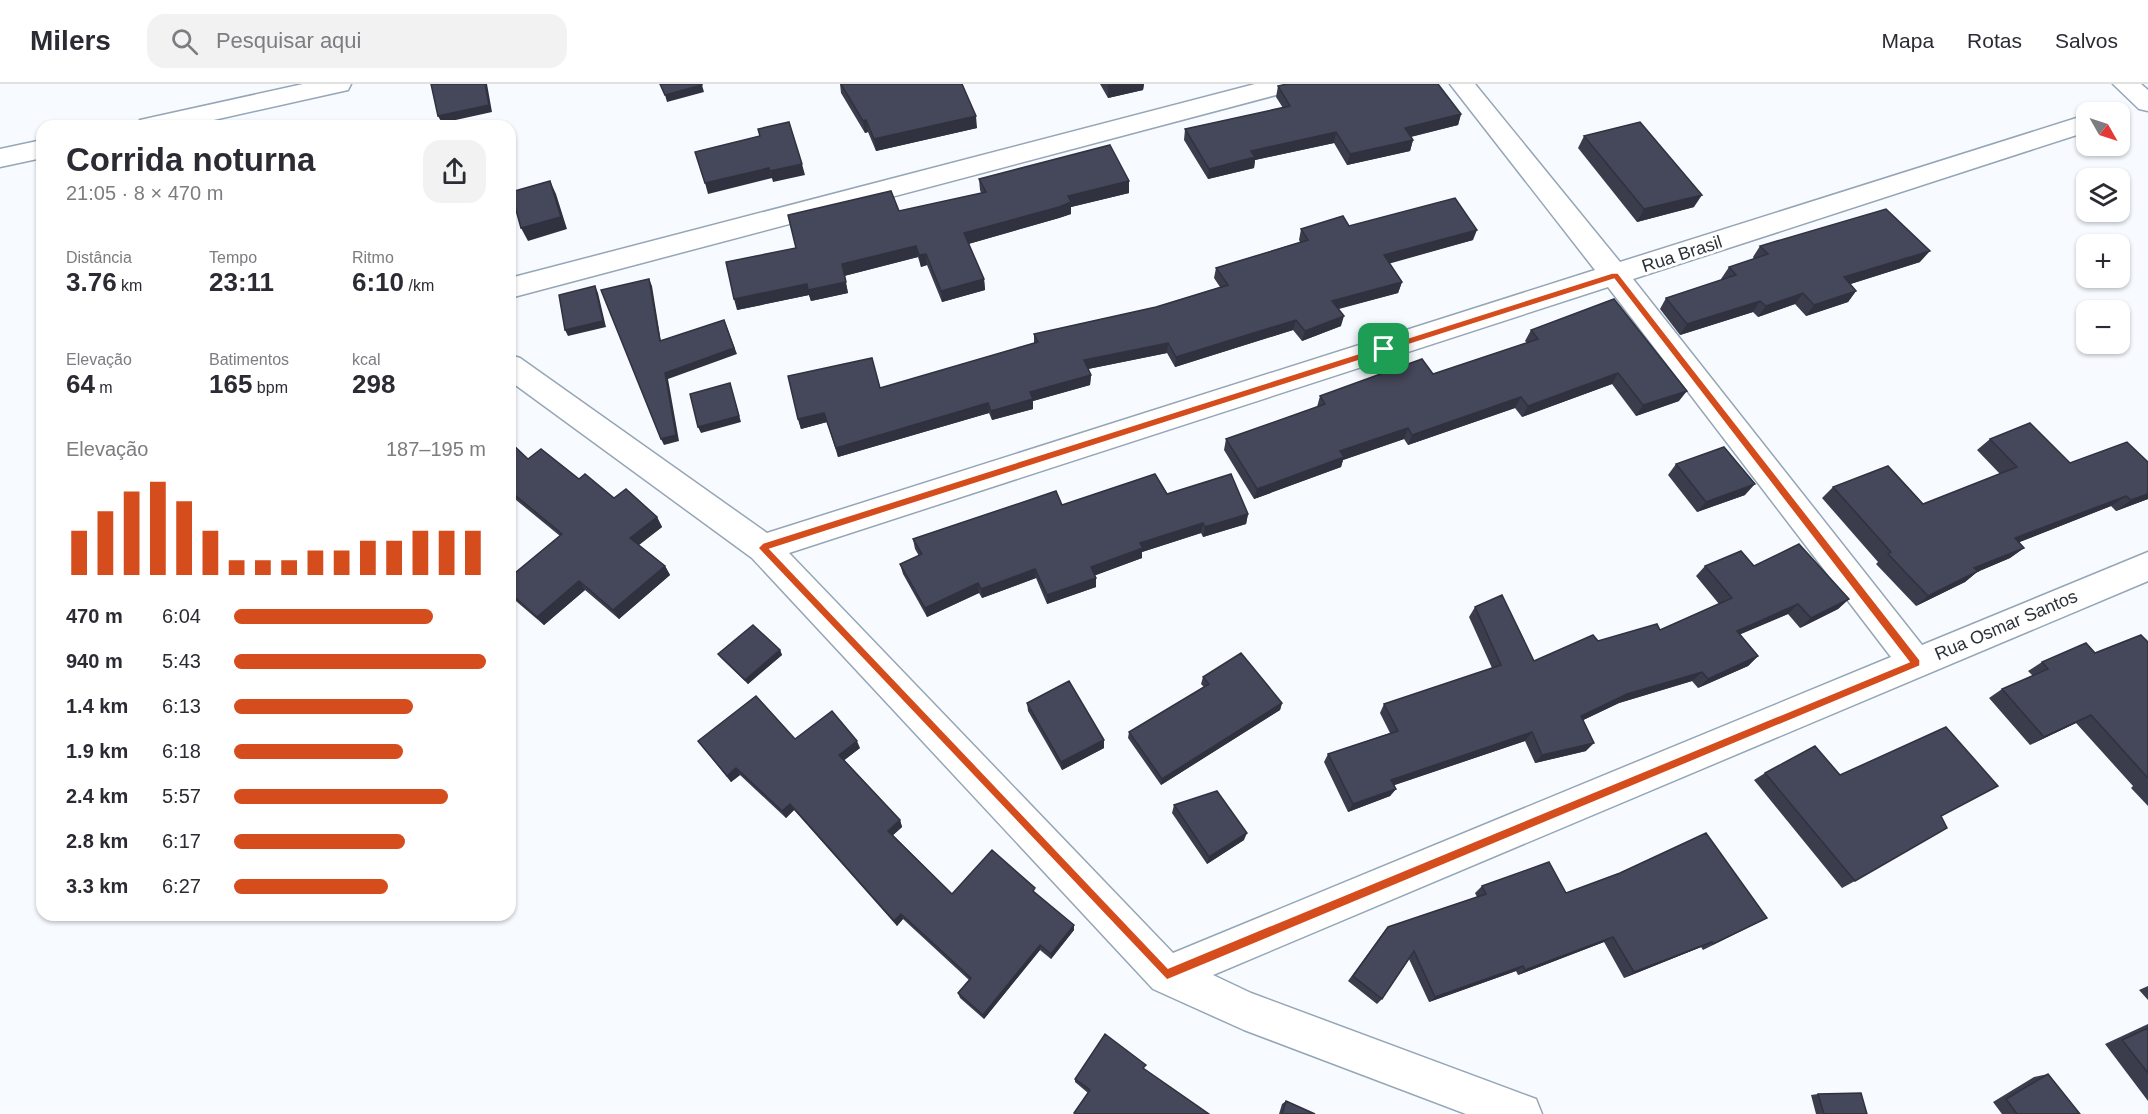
<!DOCTYPE html>
<html lang="pt">
<head>
<meta charset="utf-8">
<style>
	:root { --surface:#fff; --page:#f2f2f3; --text:#2b2b33; --muted:#7c7c81; --line:#e1e1e2; --accent:#d54d1d }
	body { margin:0; font-family:Arial,sans-serif; background:var(--page); color:var(--text); height:100vh; display:flex; flex-direction:column; font-size:22px; white-space:nowrap }
	* { box-sizing:border-box; margin:0 }
	p { font-size:20px; color:var(--muted) }
	.icon { flex:none; width:33px; height:33px; fill:none; stroke:currentColor; stroke-width:2; stroke-linecap:round; stroke-linejoin:round }
	.map { position:relative; flex:1; overflow:hidden }
	.sheet { position:absolute; left:36px; top:36px; width:480px; height:801px; display:flex; flex-direction:column; background:var(--surface); border-radius:18px; box-shadow:0 2px 4px #0004 }
	.sheet>* { flex:none }
	.needle { width:39px; rotate:129deg }
	.buttons { position:absolute; left:2076px; top:18px; display:grid; gap:12px }
	.buttons a { display:grid; place-items:center; width:54px; height:54px; border-radius:12px; background:var(--surface); box-shadow:0 2px 4px #0004; font-size:30px }
	.pin { position:absolute; display:grid; place-items:center; width:51px; height:51px; color:#fff; margin:-26px; border-radius:12px; box-shadow:0 3px 9px #0006 }
	.round { display:grid; place-items:center; flex:none; width:63px; height:63px; border-radius:18px; background:var(--page) }
	.overview { display:flex; align-items:center; justify-content:space-between; height:102px; padding:0 30px }
	h1 { font-size:33px; font-weight:600; line-height:45px }
	.metrics { display:grid; grid-template-columns:repeat(3,1fr); gap:9px; height:102px; padding:6px 30px }
	.metrics div { display:grid; align-content:center }
	.metrics b { font-size:26px; font-weight:600 }
	.metrics small { font-size:16px; font-weight:400 }
	.metrics p { font-size:16px }
	.chart { height:168px; padding:12px 30px }
	.chart p { display:flex; justify-content:space-between }
	.chart svg { width:100%; height:108px; margin-top:6px; stroke:var(--accent); stroke-width:6 }
	ul { padding:0 30px; list-style:none; font-size:20px }
	li { display:grid; grid-template-columns:96px 72px 1fr; align-items:center; height:45px }
	li i { height:15px; border-radius:8px; background:var(--accent) }
	header { display:flex; align-items:center; gap:36px; box-sizing:border-box; height:84px; padding:0 30px; background:var(--surface); border-bottom:2px solid var(--line) }
	header strong { font-size:28px }
	nav { display:flex; gap:33px; margin-inline-start:auto; font-size:21px }
	.search { width:420px; height:54px; background:var(--page); display:flex; align-items:center; gap:15px; box-sizing:border-box; padding:0 21px; border-radius:18px; color:var(--muted); font-size:22px }
	.map>svg:first-child { display:block }
	.lines { fill:none; stroke-linecap:round; stroke-linejoin:round }
	.minor-casing { stroke:#95a6b7; stroke-width:3 }
	.minor { fill:#fff; fill-rule:evenodd }
	.wall { fill:#3b3d4d }
	.shaded-wall { fill:#30323f }
	.building { fill:#45475a; stroke:#30323f; stroke-width:1.5 }
	.route { fill:#d54d1d; stroke:#fff; stroke-width:1.5; fill-rule:evenodd }
	.labels { text-anchor:middle; stroke-width:6; stroke-linejoin:round; paint-order:stroke }
	.street-label { font-size:18px; fill:#2c3239; stroke:#fff }
</style>
</head>
<body>
<header>
<strong>Milers</strong>
<div class="search"><svg class="icon" aria-label="search" viewBox="0 0 24 24"><circle cx="10" cy="10" r="6"/><path d="M15 15l6 6"/></svg>Pesquisar aqui</div>
<nav><a>Mapa</a><a>Rotas</a><a>Salvos</a></nav>
</header>
<div class="map">
<svg width="2148" height="1030" viewBox="0 0 2148 1030">
	<rect width="100%" height="100%" fill="#f7fbff"/>
	<g class="lines">
		<defs>
			<path id="minor" d="M 303,0 L 351,0 L 348,6 L 339,8 L 187,42 L 136,42 L 140,36 L 149,34 Z
				M 1255,0 L 1298,0 L 1295,6 L 510,214 L 510,194 Z
				M 1450,0 L 1475,0 L 1620,178 L 2086,31 L 2086,48 L 1633,195 L 1922,561 L 2148,468 L 2148,497 L 1213,891 L 1251,909 L 1536,1015 L 1542,1030 L 1466,1030 L 1244,946 L 1153,905 L 752,474 L 510,297 L 510,271 L 520,274 L 767,449 L 1595,186 ZM 1608,203 L 1891,573 L 1173,869 L 789,469 Z
				M 2113,0 L 2141,0 L 2148,6 L 2148,27 L 2139,25 Z
				M 42,56 L 42,74 L 0,83 L 0,65 Z"/>
		</defs>
		<!-- minor casing -->
		<use href="#minor" class="minor-casing"/>
		<!-- minor -->
		<use href="#minor" class="minor"/>
	</g>
	<!-- wall -->
	<path class="wall" d="M 840,0 L 962,0 L 977,44 L 876,67 L 868,48 L 865,49 L 841,9 Z
		M 1100,0 L 1144,0 L 1143,6 L 1108,14 Z
		M 1278,2 L 1461,30 L 1458,41 L 1411,53 L 1413,56 L 1410,67 L 1347,81 L 1334,59 L 1255,76 L 1254,84 L 1208,95 L 1184,56 L 1185,45 L 1283,24 L 1276,13 Z
		M 1584,52 L 1694,123 L 1637,138 L 1578,64 Z
		M 979,95 L 1129,97 L 1129,109 L 1071,123 L 1071,130 L 1059,134 L 968,160 L 984,195 L 985,206 L 942,218 L 927,181 L 921,183 L 918,173 L 844,192 L 848,209 L 811,217 L 809,211 L 737,226 L 796,164 L 899,127 L 981,109 L 980,106 Z
		M 1349,142 L 1473,156 L 1389,179 L 1402,198 L 1398,209 L 1339,225 L 1341,242 L 1302,257 L 1293,246 L 1175,283 L 1167,269 L 1088,285 L 1091,291 L 1090,301 L 1033,317 L 1033,325 L 992,336 L 989,329 L 838,373 L 827,338 L 801,345 L 798,335 L 880,304 L 1034,259 L 1034,250 L 1156,223 L 1220,203 L 1214,194 L 1216,184 L 1300,158 L 1299,156 L 1301,145 Z
		M 1760,162 L 1920,178 L 1850,200 L 1856,207 L 1848,218 L 1806,232 L 1795,220 L 1758,233 L 1753,228 L 1680,251 L 1660,225 L 1666,214 L 1722,196 L 1721,195 L 1729,183 L 1754,175 L 1753,173 Z
		M 1531,246 L 1679,317 L 1636,332 L 1612,300 L 1522,333 L 1515,324 L 1408,361 L 1404,355 L 1343,376 L 1341,383 L 1254,415 L 1224,366 L 1226,355 L 1317,323 L 1320,312 L 1433,290 L 1527,259 L 1525,257 Z
		M 1990,355 L 2070,379 L 2148,415 L 2116,427 L 2111,422 L 2019,458 L 2024,464 L 2010,474 L 1977,488 L 1965,498 L 1916,522 L 1876,480 L 1878,478 L 1822,414 L 1833,403 L 1923,420 L 2000,390 L 1977,366 Z
		M 510,358 L 528,375 L 579,395 L 614,414 L 657,433 L 662,443 L 639,461 L 665,482 L 670,491 L 619,535 L 585,506 L 544,541 L 510,512 L 510,493 L 560,452 L 510,411 Z
		M 1676,380 L 1745,411 L 1697,428 L 1668,391 Z
		M 1167,410 L 1248,430 L 1246,440 L 1203,453 L 1201,449 L 1142,468 L 1142,474 L 1095,491 L 1096,503 L 1047,520 L 1036,494 L 982,514 L 979,509 L 927,533 L 903,490 L 900,480 L 919,472 L 915,465 L 913,455 L 1062,421 Z
		M 1705,482 L 1754,482 L 1849,515 L 1838,525 L 1800,544 L 1788,530 L 1740,550 L 1758,572 L 1748,582 L 1698,604 L 1692,597 L 1619,619 L 1583,636 L 1586,667 L 1535,679 L 1525,657 L 1394,701 L 1396,705 L 1390,712 L 1348,728 L 1324,678 L 1328,670 L 1390,649 L 1380,629 L 1384,620 L 1492,584 L 1469,533 L 1475,523 L 1534,577 L 1598,557 L 1660,546 L 1719,520 L 1696,492 Z
		M 2148,558 L 2148,722 L 2131,704 L 2133,702 L 2076,639 L 2030,661 L 1989,614 L 2002,605 L 2033,592 L 2028,587 L 2042,578 L 2095,569 Z
		M 780,566 L 782,571 L 748,600 L 721,574 L 718,570 Z
		M 1203,593 L 1282,619 L 1280,626 L 1161,701 L 1128,654 L 1129,648 L 1204,603 L 1201,600 Z
		M 1027,619 L 1104,656 L 1104,664 L 1062,686 L 1028,627 Z
		M 795,655 L 860,664 L 844,676 L 900,736 L 902,743 L 893,751 L 952,810 L 1036,810 L 1074,846 L 1051,875 L 1040,866 L 984,935 L 960,914 L 958,909 L 969,896 L 903,835 L 897,842 L 794,726 L 786,734 L 740,691 L 731,698 L 698,657 Z
		M 1765,689 L 1840,691 L 1941,732 L 1855,797 L 1842,804 L 1754,696 Z
		M 1174,721 L 1244,756 L 1207,780 L 1172,729 Z
		M 1482,802 L 1566,809 L 1767,834 L 1703,866 L 1701,863 L 1624,894 L 1604,858 L 1518,891 L 1516,887 L 1429,918 L 1409,875 L 1382,915 L 1377,920 L 1348,897 L 1383,849 L 1388,843 L 1477,813 L 1475,809 Z
		M 2148,902 L 2148,916 L 2139,906 Z
		M 2148,940 L 2148,1017 L 2105,960 Z
		M 1144,985 L 1209,1030 L 1074,1030 L 1088,1009 L 1075,998 L 1075,995 Z
		M 2048,990 L 2080,1030 L 2002,1030 L 1993,1018 L 2034,993 Z
		M 1818,1010 L 1867,1030 L 1816,1030 L 1811,1011 Z
		M 1286,1017 L 1315,1030 L 1279,1030 L 1282,1020 Z"/>
	<!-- shaded-wall -->
	<path class="shaded-wall" d="M 485,0 L 487,0 L 492,28 L 442,39 L 438,32 Z
		M 1114,0 L 1144,0 L 1143,6 L 1108,14 L 1108,1 Z
		M 702,1 L 704,8 L 667,18 L 665,11 Z
		M 1461,30 L 1458,41 L 1401,55 L 1405,44 Z
		M 976,32 L 977,44 L 876,67 L 874,55 Z
		M 866,36 L 868,48 L 865,49 L 863,37 Z
		M 1336,48 L 1334,59 L 1255,76 L 1254,84 L 1208,95 L 1209,85 L 1251,67 Z
		M 1413,56 L 1410,67 L 1347,81 L 1350,70 Z
		M 802,80 L 805,91 L 773,98 L 770,87 Z
		M 769,84 L 772,94 L 708,110 L 705,99 Z
		M 550,97 L 556,110 L 567,145 L 528,157 L 521,144 Z
		M 1129,97 L 1129,109 L 1071,123 L 1071,130 L 1059,134 L 965,161 L 964,149 L 1068,112 Z
		M 1702,111 L 1694,123 L 1637,138 L 1644,125 Z
		M 1477,146 L 1473,156 L 1381,182 L 1384,171 Z
		M 916,162 L 918,173 L 844,192 L 842,180 Z
		M 1930,167 L 1920,178 L 1835,205 L 1844,193 Z
		M 926,170 L 927,181 L 921,183 L 919,171 Z
		M 649,195 L 652,202 L 662,264 L 660,257 Z
		M 984,195 L 985,206 L 942,218 L 941,207 Z
		M 846,198 L 848,209 L 811,217 L 809,211 L 737,226 L 734,215 L 807,200 Z
		M 1402,198 L 1398,209 L 1329,227 L 1332,217 Z
		M 595,202 L 598,209 L 606,243 L 568,252 L 565,246 Z
		M 1856,207 L 1848,218 L 1806,232 L 1814,221 Z
		M 1803,209 L 1795,220 L 1758,233 L 1766,222 Z
		M 1760,217 L 1753,228 L 1680,251 L 1687,240 Z
		M 1344,232 L 1341,242 L 1302,257 L 1305,247 Z
		M 724,236 L 737,270 L 668,295 L 679,357 L 664,361 L 661,355 L 665,289 Z
		M 1296,236 L 1293,246 L 1175,283 L 1176,273 Z
		M 1168,259 L 1167,269 L 1083,286 L 1084,276 Z
		M 1618,289 L 1612,300 L 1522,333 L 1528,322 Z
		M 1091,291 L 1090,301 L 1033,317 L 1033,325 L 992,336 L 991,327 L 1030,308 Z
		M 730,299 L 741,338 L 701,349 L 698,343 Z
		M 1687,307 L 1679,317 L 1636,332 L 1643,321 Z
		M 1521,313 L 1515,324 L 1408,361 L 1412,351 Z
		M 988,319 L 989,329 L 838,373 L 836,364 Z
		M 824,329 L 827,338 L 801,345 L 798,335 Z
		M 1408,344 L 1404,355 L 1343,376 L 1341,383 L 1254,415 L 1257,405 L 1340,367 Z
		M 1755,400 L 1745,411 L 1697,428 L 1706,418 Z
		M 2148,410 L 2148,415 L 2116,427 L 2131,416 Z
		M 2126,412 L 2111,422 L 2002,465 L 2015,454 Z
		M 1248,430 L 1246,440 L 1203,453 L 1205,443 Z
		M 657,433 L 662,443 L 636,463 L 630,454 Z
		M 1203,439 L 1201,449 L 1142,468 L 1142,474 L 1091,493 L 1091,483 L 1140,459 Z
		M 2024,464 L 2010,474 L 1977,488 L 1965,498 L 1916,522 L 1928,512 L 1974,484 Z
		M 665,482 L 670,491 L 619,535 L 613,526 Z
		M 1035,485 L 1036,494 L 982,514 L 981,505 Z
		M 1096,494 L 1096,503 L 1047,520 L 1047,511 Z
		M 579,497 L 585,506 L 544,541 L 537,533 Z
		M 978,499 L 979,509 L 927,533 L 925,524 Z
		M 1849,515 L 1838,525 L 1800,544 L 1811,534 Z
		M 1798,520 L 1788,530 L 1727,556 L 1737,547 Z
		M 780,566 L 782,571 L 748,600 L 745,596 Z
		M 1758,572 L 1748,582 L 1698,604 L 1708,595 Z
		M 1702,588 L 1692,597 L 1619,619 L 1573,641 L 1581,632 L 1627,610 Z
		M 1282,619 L 1280,626 L 1161,701 L 1162,695 Z
		M 2091,631 L 2076,639 L 2030,661 L 2044,653 Z
		M 1532,648 L 1525,657 L 1386,704 L 1391,696 Z
		M 1104,656 L 1104,664 L 1062,686 L 1061,678 Z
		M 857,657 L 860,664 L 842,678 L 839,671 Z
		M 1594,659 L 1586,667 L 1535,679 L 1542,671 Z
		M 736,684 L 740,691 L 731,698 L 727,692 Z
		M 1396,705 L 1390,712 L 1348,728 L 1353,720 Z
		M 790,720 L 794,726 L 786,734 L 782,727 Z
		M 900,736 L 902,743 L 891,753 L 888,747 Z
		M 1247,749 L 1244,756 L 1207,780 L 1209,773 Z
		M 901,830 L 903,835 L 897,842 L 894,837 Z
		M 1074,841 L 1074,846 L 1051,875 L 1051,870 Z
		M 1613,853 L 1604,858 L 1518,891 L 1525,886 Z
		M 1712,858 L 1701,863 L 1624,894 L 1634,888 Z
		M 1040,861 L 1040,866 L 984,935 L 983,931 Z
		M 1523,882 L 1516,887 L 1429,918 L 1435,913 Z"/>
	<!-- building -->
	<path class="building" d="M 431,0 L 485,0 L 489,21 L 438,32 Z
		M 660,0 L 702,0 L 702,1 L 665,11 Z
		M 841,0 L 962,0 L 976,32 L 874,55 L 866,36 L 863,37 Z
		M 1287,0 L 1438,0 L 1461,30 L 1405,44 L 1413,56 L 1350,70 L 1336,48 L 1251,67 L 1255,73 L 1209,85 L 1185,45 L 1290,22 L 1278,2 Z
		M 459,38 L 461,42 L 453,42 Z
		M 789,38 L 802,80 L 770,87 L 769,84 L 705,99 L 695,68 L 760,52 L 758,45 Z
		M 1640,38 L 1702,111 L 1644,125 L 1584,52 Z
		M 1110,61 L 1129,97 L 1068,112 L 1071,118 L 1059,123 L 964,149 L 984,195 L 941,207 L 926,170 L 919,171 L 916,162 L 842,180 L 846,198 L 808,206 L 807,200 L 734,215 L 726,178 L 796,164 L 788,131 L 891,107 L 899,127 L 986,108 L 979,95 Z
		M 550,97 L 561,133 L 521,144 L 511,108 Z
		M 1455,114 L 1477,146 L 1384,171 L 1402,198 L 1332,217 L 1344,232 L 1305,247 L 1296,236 L 1176,273 L 1168,259 L 1084,276 L 1091,291 L 1030,308 L 1033,315 L 991,327 L 988,319 L 836,364 L 824,329 L 798,335 L 788,292 L 872,274 L 880,304 L 1038,258 L 1034,250 L 1156,223 L 1228,201 L 1216,184 L 1308,156 L 1301,145 L 1343,132 L 1349,142 Z
		M 1886,125 L 1930,167 L 1844,193 L 1856,207 L 1814,221 L 1803,209 L 1766,222 L 1760,217 L 1687,240 L 1666,214 L 1736,191 L 1729,183 L 1768,170 L 1760,162 Z
		M 649,195 L 660,257 L 724,236 L 734,264 L 665,289 L 676,351 L 661,355 L 601,206 Z
		M 595,202 L 603,237 L 565,246 L 559,211 Z
		M 1614,215 L 1687,307 L 1643,321 L 1618,289 L 1528,322 L 1521,313 L 1412,351 L 1408,344 L 1340,367 L 1344,373 L 1257,405 L 1226,355 L 1325,320 L 1320,312 L 1422,275 L 1433,290 L 1538,255 L 1531,246 Z
		M 730,299 L 739,332 L 698,343 L 690,310 Z
		M 2030,339 L 2070,379 L 2127,358 L 2148,378 L 2148,410 L 2131,416 L 2126,412 L 2015,454 L 2024,464 L 1974,484 L 1978,487 L 1928,512 L 1888,470 L 1891,468 L 1833,403 L 1888,382 L 1923,420 L 2017,383 L 1990,355 Z
		M 510,358 L 528,375 L 541,365 L 579,395 L 585,390 L 614,414 L 626,405 L 657,433 L 630,454 L 665,482 L 613,526 L 579,497 L 537,533 L 510,509 L 510,493 L 562,450 L 510,407 Z
		M 1724,363 L 1755,400 L 1706,418 L 1676,380 Z
		M 1155,390 L 1167,410 L 1231,390 L 1248,430 L 1205,443 L 1203,439 L 1140,459 L 1143,464 L 1091,483 L 1096,494 L 1047,511 L 1035,485 L 981,505 L 978,499 L 925,524 L 900,480 L 922,470 L 913,455 L 1056,407 L 1062,421 Z
		M 1799,460 L 1849,515 L 1811,534 L 1798,520 L 1737,547 L 1758,572 L 1708,595 L 1702,588 L 1627,610 L 1581,632 L 1594,659 L 1542,671 L 1532,648 L 1391,696 L 1396,705 L 1353,720 L 1328,670 L 1398,647 L 1384,620 L 1501,581 L 1475,523 L 1502,511 L 1534,577 L 1593,551 L 1598,557 L 1657,540 L 1660,546 L 1732,514 L 1705,482 L 1741,467 L 1754,482 Z
		M 753,541 L 780,566 L 745,596 L 718,570 Z
		M 2141,551 L 2148,558 L 2148,694 L 2091,631 L 2044,653 L 2002,605 L 2048,585 L 2042,578 L 2086,559 L 2095,569 Z
		M 1241,569 L 1282,619 L 1162,695 L 1129,648 L 1209,600 L 1203,593 Z
		M 1069,597 L 1104,656 L 1061,678 L 1027,619 Z
		M 756,612 L 795,655 L 832,627 L 857,657 L 839,671 L 900,736 L 888,747 L 952,810 L 992,766 L 1035,804 L 1033,807 L 1074,841 L 1051,870 L 1040,861 L 983,931 L 958,909 L 971,894 L 901,830 L 894,837 L 790,720 L 782,727 L 736,684 L 727,692 L 698,657 Z
		M 1946,643 L 1998,702 L 1941,732 L 1947,744 L 1855,797 L 1765,689 L 1815,662 L 1840,691 Z
		M 1217,707 L 1247,749 L 1209,773 L 1174,721 Z
		M 1706,749 L 1767,834 L 1713,860 L 1712,858 L 1634,888 L 1613,853 L 1525,886 L 1523,882 L 1435,913 L 1414,867 L 1382,915 L 1353,892 L 1388,843 L 1486,810 L 1482,802 L 1549,778 L 1566,809 L 1620,789 Z
		M 2148,944 L 2148,989 L 2122,956 Z
		M 1105,950 L 1146,981 L 1143,984 L 1209,1030 L 1075,1030 L 1074,1029 L 1090,1006 L 1075,995 Z
		M 2048,990 L 2080,1030 L 2017,1030 L 2006,1015 Z
		M 1861,1009 L 1867,1030 L 1824,1030 L 1818,1010 Z
		M 1286,1017 L 1315,1030 L 1282,1030 Z"/>
	<!-- route -->
	<path class="route" d="M 1612,189 L 1618,189 L 1920,576 L 1920,582 L 1167,896 L 758,464 L 763,459 ZM 1614,195 L 1909,578 L 1168,884 L 770,465 Z"/>
	<g class="labels">
		<!-- street labels -->
		<g class="street-label">
			<text transform="translate(1682 170) rotate(-18)" y="6">Rua Brasil</text>
			<text transform="translate(2006 541) rotate(-23)" y="6">Rua Osmar Santos</text>
		</g>
	</g>
</svg>
<div class="buttons">
<a><svg class="needle" viewBox="-14 -14 28 28"><path d="M0-13l5 13h-10z" fill="#e53935"/><path d="M0 13l5-13h-10z" fill="#7c7c81"/></svg></a>
<a><svg class="icon" aria-label="layers" viewBox="0 0 24 24"><path d="M12 4l9 5-9 5-9-5zM3 14l9 5 9-5"/></svg></a>
<a>+</a>
<a>−</a>
</div>
<div class="pin" style="left:1384px;top:265px;background:#1e9e55"><svg class="icon" aria-label="arrive" viewBox="0 0 24 24"><path d="M6 21V4h12l-3 4 3 4H6"/></svg></div>
<section class="sheet">
<div class="overview"><div><h1>Corrida noturna</h1><p>21:05 · 8 × 470 m</p></div><a class="round"><svg class="icon" aria-label="share" viewBox="0 0 24 24"><path d="M12 15V3M7 8l5-5 5 5M5 13v7h14v-7"/></svg></a></div>
<div class="metrics">
<div><p>Distância</p><b>3.76<small> km</small></b></div>
<div><p>Tempo</p><b>23:11</b></div>
<div><p>Ritmo</p><b>6:10<small> /km</small></b></div>
</div>
<div class="metrics">
<div><p>Elevação</p><b>64<small> m</small></b></div>
<div><p>Batimentos</p><b>165<small> bpm</small></b></div>
<div><p>kcal</p><b>298</b></div>
</div>
<div class="chart"><p><span>Elevação</span>187–195 m</p>
<svg viewBox="0 0 160 44" preserveAspectRatio="none"><path d="M5 44V26M15 44V18M25 44V10M35 44V6M45 44V14M55 44V26M65 44V38M75 44V38M85 44V38M95 44V34M105 44V34M115 44V30M125 44V30M135 44V26M145 44V26M155 44V26"/></svg>
</div>
<ul>
<li><b>470 m</b>6:04<i style="width:79%"></i></li>
<li><b>940 m</b>5:43<i style="width:100%"></i></li>
<li><b>1.4 km</b>6:13<i style="width:71%"></i></li>
<li><b>1.9 km</b>6:18<i style="width:67%"></i></li>
<li><b>2.4 km</b>5:57<i style="width:85%"></i></li>
<li><b>2.8 km</b>6:17<i style="width:68%"></i></li>
<li><b>3.3 km</b>6:27<i style="width:61%"></i></li>
</ul>
</section>
</div>
</body>
</html>
